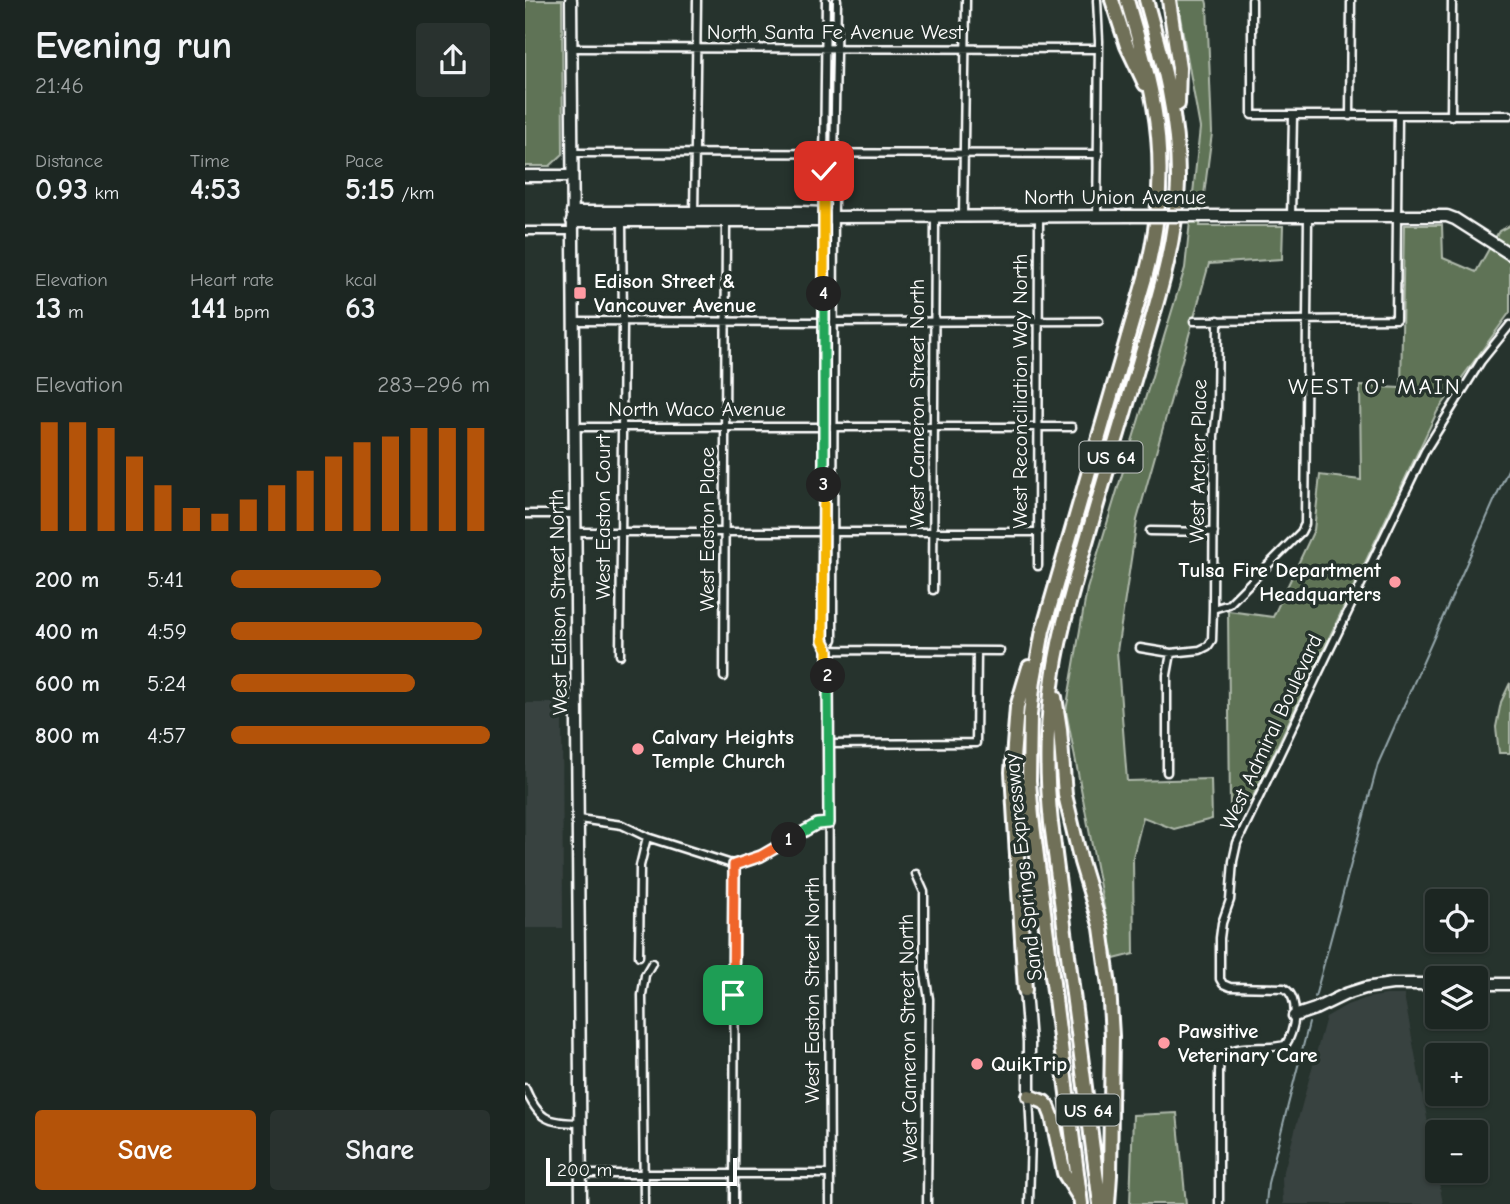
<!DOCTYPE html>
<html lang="en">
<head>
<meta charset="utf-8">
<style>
	:root { --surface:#1c2622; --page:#29322f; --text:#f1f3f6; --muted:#a0a5a5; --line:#3a4340; --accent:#b45309 }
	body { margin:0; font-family:"Comic Neue",sans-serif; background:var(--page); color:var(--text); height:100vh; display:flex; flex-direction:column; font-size:26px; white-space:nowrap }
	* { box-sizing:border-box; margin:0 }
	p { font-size:23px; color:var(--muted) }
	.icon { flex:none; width:38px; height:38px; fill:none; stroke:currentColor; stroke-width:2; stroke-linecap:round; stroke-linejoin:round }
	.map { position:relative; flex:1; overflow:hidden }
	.drawer { display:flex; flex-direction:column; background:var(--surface); width:525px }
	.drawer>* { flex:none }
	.buttons { position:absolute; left:900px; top:889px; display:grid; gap:14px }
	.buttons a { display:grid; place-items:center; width:63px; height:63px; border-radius:7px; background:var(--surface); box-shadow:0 2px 5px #0004,0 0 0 2px var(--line); font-size:35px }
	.scale { position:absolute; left:21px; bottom:18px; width:191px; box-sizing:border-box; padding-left:7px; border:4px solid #fff; border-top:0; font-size:19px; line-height:24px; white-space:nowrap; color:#fff; -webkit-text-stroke:5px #26332d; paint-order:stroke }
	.pin { position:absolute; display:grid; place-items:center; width:60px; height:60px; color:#fff; margin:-30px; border-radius:14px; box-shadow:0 4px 10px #0006 }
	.km { position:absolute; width:35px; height:35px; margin:-18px; border-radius:50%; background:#222; color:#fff; font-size:19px; line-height:35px; text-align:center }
	.round { display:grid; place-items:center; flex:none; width:74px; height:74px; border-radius:7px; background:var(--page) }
	.head { display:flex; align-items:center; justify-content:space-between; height:119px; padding:0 35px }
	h1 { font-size:38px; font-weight:700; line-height:52px }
	.metrics { display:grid; grid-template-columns:repeat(3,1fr); gap:10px; height:119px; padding:7px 35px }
	.metrics div { display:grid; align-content:center }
	.metrics b { font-size:30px; font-weight:700 }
	.metrics small { font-size:19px; font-weight:400 }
	.metrics p { font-size:19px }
	.chart { height:196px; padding:14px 35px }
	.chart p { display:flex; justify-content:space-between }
	.chart svg { width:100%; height:126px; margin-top:7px; stroke:var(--accent); stroke-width:6 }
	.primary-button { display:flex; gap:14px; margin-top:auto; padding:14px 35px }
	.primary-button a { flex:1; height:80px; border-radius:7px; background:var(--accent); color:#fff; font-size:28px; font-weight:700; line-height:80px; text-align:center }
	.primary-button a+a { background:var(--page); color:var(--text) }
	ul { padding:0 35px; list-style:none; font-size:23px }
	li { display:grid; grid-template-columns:112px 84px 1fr; align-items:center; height:52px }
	li i { height:18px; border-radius:9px; background:var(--accent) }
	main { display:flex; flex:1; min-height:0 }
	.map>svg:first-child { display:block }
	.built { fill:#394241 }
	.green { fill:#5f7357; stroke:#afb9ab; stroke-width:2 }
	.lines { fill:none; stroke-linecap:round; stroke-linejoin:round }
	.stream { stroke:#95a7ac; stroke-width:2 }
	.street-casing { stroke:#fff; stroke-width:11 }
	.secondary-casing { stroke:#fff; stroke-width:15 }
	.highway-casing { stroke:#fff; stroke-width:18 }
	.street { stroke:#26332d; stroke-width:6 }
	.secondary { stroke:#26332d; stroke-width:10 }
	.highway { stroke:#706f59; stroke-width:12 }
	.secondary-bridge-casing { stroke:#fff; stroke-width:15; stroke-linecap:butt }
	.secondary-bridge { stroke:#26332d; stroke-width:10 }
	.split-1-casing { stroke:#fff; stroke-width:14 }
	.split-2-casing { stroke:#fff; stroke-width:14 }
	.split-3-casing { stroke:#fff; stroke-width:14 }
	.split-4-casing { stroke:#fff; stroke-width:14 }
	.split-5-casing { stroke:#fff; stroke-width:14 }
	.split-1 { stroke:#f0652b; stroke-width:9 }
	.split-2 { stroke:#22a559; stroke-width:9 }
	.split-3 { stroke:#f5b400; stroke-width:9 }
	.split-4 { stroke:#22a559; stroke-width:9 }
	.split-5 { stroke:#f5b400; stroke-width:9 }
	.poi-dot { fill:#ff9aa2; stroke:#26332d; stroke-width:2.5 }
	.labels { text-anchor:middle; stroke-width:7; stroke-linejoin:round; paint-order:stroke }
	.shield { fill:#26332d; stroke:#bec2c0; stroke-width:2 }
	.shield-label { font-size:19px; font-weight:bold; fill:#fff }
	.street-label { font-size:21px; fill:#fff; stroke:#26332d }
	.poi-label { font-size:21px; font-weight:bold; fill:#fff; stroke:#26332d; text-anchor:start }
	.neighbourhood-label { font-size:23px; letter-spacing:2px; fill:#fff; stroke:#26332d }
</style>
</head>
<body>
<main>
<section class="drawer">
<div class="head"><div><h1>Evening run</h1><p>21:46</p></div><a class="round"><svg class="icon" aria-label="share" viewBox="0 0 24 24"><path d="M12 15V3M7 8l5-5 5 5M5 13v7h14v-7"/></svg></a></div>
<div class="metrics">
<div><p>Distance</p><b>0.93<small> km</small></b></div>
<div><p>Time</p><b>4:53</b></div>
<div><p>Pace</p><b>5:15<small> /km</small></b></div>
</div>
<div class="metrics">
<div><p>Elevation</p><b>13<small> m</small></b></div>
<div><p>Heart rate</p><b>141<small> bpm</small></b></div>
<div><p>kcal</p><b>63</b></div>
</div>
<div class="chart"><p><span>Elevation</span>283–296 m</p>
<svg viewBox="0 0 160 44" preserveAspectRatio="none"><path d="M5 44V6M15 44V6M25 44V8M35 44V18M45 44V28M55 44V36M65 44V38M75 44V33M85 44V28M95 44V23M105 44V18M115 44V13M125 44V11M135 44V8M145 44V8M155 44V8"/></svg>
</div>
<ul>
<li><b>200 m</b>5:41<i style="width:58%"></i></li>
<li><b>400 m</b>4:59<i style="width:97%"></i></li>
<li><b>600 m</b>5:24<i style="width:71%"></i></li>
<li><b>800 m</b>4:57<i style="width:100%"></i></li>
</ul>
<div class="primary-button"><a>Save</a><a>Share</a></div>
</section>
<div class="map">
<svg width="985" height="1204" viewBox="0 0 985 1204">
	<rect width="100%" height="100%" fill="#26332d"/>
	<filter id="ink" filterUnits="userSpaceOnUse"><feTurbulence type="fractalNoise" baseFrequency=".0143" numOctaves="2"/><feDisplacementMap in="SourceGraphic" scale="14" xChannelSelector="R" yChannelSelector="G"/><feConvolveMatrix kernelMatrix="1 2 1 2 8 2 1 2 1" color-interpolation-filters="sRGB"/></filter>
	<g filter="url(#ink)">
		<!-- built -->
		<path class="built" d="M 0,703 L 37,703 L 38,928 L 0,928 Z
			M 861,995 L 879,995 L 918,1204 L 758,1204 L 757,1178 L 801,1017 L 822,1005 L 842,998 Z"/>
		<!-- green -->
		<path class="green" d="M 0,0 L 37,0 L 38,154 L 25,166 L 0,166 Z
			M 652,0 L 681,0 L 682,4 L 687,133 L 675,226 L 758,226 L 757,259 L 684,264 L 612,520 L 592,651 L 602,781 L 686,779 L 687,819 L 649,829 L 618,817 L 608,857 L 609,954 L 589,959 L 541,711 L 562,589 L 660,268 L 675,128 Z
			M 879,225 L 917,225 L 918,258 L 951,272 L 974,231 L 985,225 L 985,312 L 912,412 L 726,801 L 705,809 L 703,611 L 748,617 L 789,530 L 795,475 L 836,480 L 835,386 L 876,388 Z
			M 985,683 L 985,753 L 974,753 L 971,727 L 976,702 Z
			M 652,1113 L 661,1204 L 605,1204 L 608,1115 Z"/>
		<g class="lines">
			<!-- stream -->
			<path class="stream" d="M 790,997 L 853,764 L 985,465
				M 741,1204 L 743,1183 L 784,1023"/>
			<defs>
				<path id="street" d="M 301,0 L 299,162 L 298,640 L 303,650
					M 572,0 L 574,41 L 572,216
					M 727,0 L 727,115 L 985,115
					M 46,48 L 574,49
					M 825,116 L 826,0
					M 926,116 L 927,0
					M 47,153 L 574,154
					M 169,215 L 172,0
					M 438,217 L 441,0
					M 766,217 L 768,116
					M 0,231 L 48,231
					M 49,321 L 299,322
					M 669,321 L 871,319 L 873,116
					M 308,322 L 574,321
					M 50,427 L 547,427
					M 0,514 L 51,514
					M 625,531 L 689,532
					M 51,532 L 514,532
					M 513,566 L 514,216
					M 408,590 L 410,217
					M 688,609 L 704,604 L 776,532 L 780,524 L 783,217
					M 615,648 L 646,653 L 675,650 L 683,646 L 687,640 L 688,609 L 689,436 L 692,410 L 693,320
					M 303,650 L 475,651
					M 95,655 L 98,322 L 97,221
					M 199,677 L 201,218
					M 303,744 L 451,743 L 452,651
					M 642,772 L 642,675 L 646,653
					M 54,819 L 97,825 L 122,837 L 210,865 L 236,856 L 292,824 L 304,823
					M 391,874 L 399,892 L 399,969 L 404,999 L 402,1204
					M 114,956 L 115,866 L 122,837
					M 0,1088 C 13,1119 22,1123 55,1123
					M 56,1174 L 305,1174
					M 119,1204 L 117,995 L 120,975 L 127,963
					M 209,1204 L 210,865
					M 305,1204 L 303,650 L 308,639 L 309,162 L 312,0
					M 504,1204 L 506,1137 L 504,1096
					M 694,1204 L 694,1072 L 695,1059 C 710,1041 739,1051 760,1045 C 770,1033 776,998 759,988 L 705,987 L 698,984 L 695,979 L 695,938 L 697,923 L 705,900 L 708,861 L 712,843 L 900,451 L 956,361 L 985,325"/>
				<path id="secondary" d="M 46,0 L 56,1204
					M 0,176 L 47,176
					M 47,212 L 276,212 L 300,213 L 310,217 L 606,216
					M 703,216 L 922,216 L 930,219 L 985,254
					M 47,221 L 300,221 L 310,217
					M 950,984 L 985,984
					M 500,990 L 504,1042 L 504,1096
					M 769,1016 L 790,1009 L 821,994 L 840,988 L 867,984 L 912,984"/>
				<path id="highway" d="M 587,0 L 602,46 L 620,84
					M 644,0 L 654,68 L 653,104
					M 530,697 L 535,729 L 540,795 L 556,862 L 576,928 L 584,986 L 587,1036 L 585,1175 L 583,1204
					M 500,990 L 487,772 L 492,707 L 504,667
					M 504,1096 L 519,1102 L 523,1106 L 527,1116 L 539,1173 L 554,1197
					M 556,1204 L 507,817 L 504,781 L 505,715 L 509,680 L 518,630 L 620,278 C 635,223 639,162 629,106 C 623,70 612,35 602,0
					M 575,1204 L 526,823 C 519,757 522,691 538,626 C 560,540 587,455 612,370 C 630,308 651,248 653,183 C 654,119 638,61 621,0"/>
			</defs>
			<!-- street casing -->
			<use href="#street" class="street-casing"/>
			<!-- secondary casing -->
			<use href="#secondary" class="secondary-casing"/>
			<!-- highway casing -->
			<use href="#highway" class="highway-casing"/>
			<!-- street -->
			<use href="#street" class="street"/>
			<!-- secondary -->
			<use href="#secondary" class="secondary"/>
			<!-- highway -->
			<use href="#highway" class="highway"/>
			<defs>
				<path id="secondary-bridge" d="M 606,216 L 703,216"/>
			</defs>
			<!-- secondary-bridge casing -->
			<use href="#secondary-bridge" class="secondary-bridge-casing"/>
			<!-- secondary-bridge -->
			<use href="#secondary-bridge" class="secondary-bridge"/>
		</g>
	</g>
	<g class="lines" filter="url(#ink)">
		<defs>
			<path id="split-1" d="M 208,995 L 209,865 L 236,856 L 264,840"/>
			<path id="split-2" d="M 264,840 L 292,824 L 304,823 L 303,676"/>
			<path id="split-3" d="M 299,485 L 298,640 L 303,650 L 303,676"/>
			<path id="split-4" d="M 299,485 L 299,294"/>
			<path id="split-5" d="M 299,294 L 299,171"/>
		</defs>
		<!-- split-1 casing -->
		<use href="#split-1" class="split-1-casing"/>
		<!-- split-2 casing -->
		<use href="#split-2" class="split-2-casing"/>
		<!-- split-3 casing -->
		<use href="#split-3" class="split-3-casing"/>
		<!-- split-4 casing -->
		<use href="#split-4" class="split-4-casing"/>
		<!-- split-5 casing -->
		<use href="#split-5" class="split-5-casing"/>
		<!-- split-1 -->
		<use href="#split-1" class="split-1"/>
		<!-- split-2 -->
		<use href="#split-2" class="split-2"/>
		<!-- split-3 -->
		<use href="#split-3" class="split-3"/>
		<!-- split-4 -->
		<use href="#split-4" class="split-4"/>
		<!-- split-5 -->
		<use href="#split-5" class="split-5"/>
	</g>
	<!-- markers -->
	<g class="poi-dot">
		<rect x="48" y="286" width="14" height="14" rx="3.5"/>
		<circle cx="870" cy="582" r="7"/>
		<circle cx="113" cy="749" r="7"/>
		<circle cx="639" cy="1043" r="7"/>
		<circle cx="452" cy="1064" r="7"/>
	</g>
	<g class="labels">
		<!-- shield labels -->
		<g class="shield">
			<rect x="554.5" y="441.5" width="63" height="31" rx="5"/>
			<rect x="531.5" y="1094.5" width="63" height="31" rx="5"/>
		</g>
		<g class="shield-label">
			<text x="586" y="464">US 64</text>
			<text x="563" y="1117">US 64</text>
		</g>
		<!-- street labels -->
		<g class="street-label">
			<text x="310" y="39">North Santa Fe Avenue West</text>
			<text x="590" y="204">North Union Avenue</text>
			<text transform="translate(495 391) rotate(-90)" y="7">West Reconciliation Way North</text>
			<text transform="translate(392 403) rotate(-90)" y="7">West Cameron Street North</text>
			<text x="172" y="416">North Waco Avenue</text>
			<text transform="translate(673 461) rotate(-89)" y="7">West Archer Place</text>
			<text transform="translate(78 517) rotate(-90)" y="7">West Easton Court</text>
			<text transform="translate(182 529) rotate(-90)" y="7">West Easton Place</text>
			<text transform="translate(33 602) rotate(-91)" y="7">West Edison Street North</text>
			<text transform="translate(746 732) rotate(-65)" y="7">West Admiral Boulevard</text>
			<text transform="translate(498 867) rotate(-96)" y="7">Sand Springs Expressway</text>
			<text transform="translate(287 990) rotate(-90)" y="7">West Easton Street North</text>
			<text transform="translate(383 1038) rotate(-91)" y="7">West Cameron Street North</text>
		</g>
		<!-- poi labels -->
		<g class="poi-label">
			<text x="69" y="288">Edison Street &amp;<tspan x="69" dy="24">Vancouver Avenue</tspan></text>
			<text x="856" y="577" text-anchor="end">Tulsa Fire Department<tspan x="856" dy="24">Headquarters</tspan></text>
			<text x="127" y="744">Calvary Heights<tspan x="127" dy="24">Temple Church</tspan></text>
			<text x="653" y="1038">Pawsitive<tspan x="653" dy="24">Veterinary Care</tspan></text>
			<text x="466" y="1071">QuikTrip</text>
		</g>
		<!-- neighbourhood labels -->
		<g class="neighbourhood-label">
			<text x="850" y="394">WEST O' MAIN</text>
		</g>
	</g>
</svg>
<div class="buttons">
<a><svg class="icon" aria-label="locate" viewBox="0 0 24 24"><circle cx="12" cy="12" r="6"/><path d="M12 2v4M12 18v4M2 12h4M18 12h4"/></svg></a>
<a><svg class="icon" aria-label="layers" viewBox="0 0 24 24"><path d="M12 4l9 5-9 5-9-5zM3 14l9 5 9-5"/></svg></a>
<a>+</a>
<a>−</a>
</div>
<div class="scale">200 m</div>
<div class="pin" style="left:208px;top:995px;background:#1e9e55"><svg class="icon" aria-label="arrive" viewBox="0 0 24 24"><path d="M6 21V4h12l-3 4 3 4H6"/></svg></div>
<div class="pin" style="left:299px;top:171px;background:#d93025"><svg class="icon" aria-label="check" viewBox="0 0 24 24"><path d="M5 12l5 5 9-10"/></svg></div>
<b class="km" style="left:264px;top:840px">1</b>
<b class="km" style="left:303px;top:676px">2</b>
<b class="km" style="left:299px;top:485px">3</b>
<b class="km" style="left:299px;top:294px">4</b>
</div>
</main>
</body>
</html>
